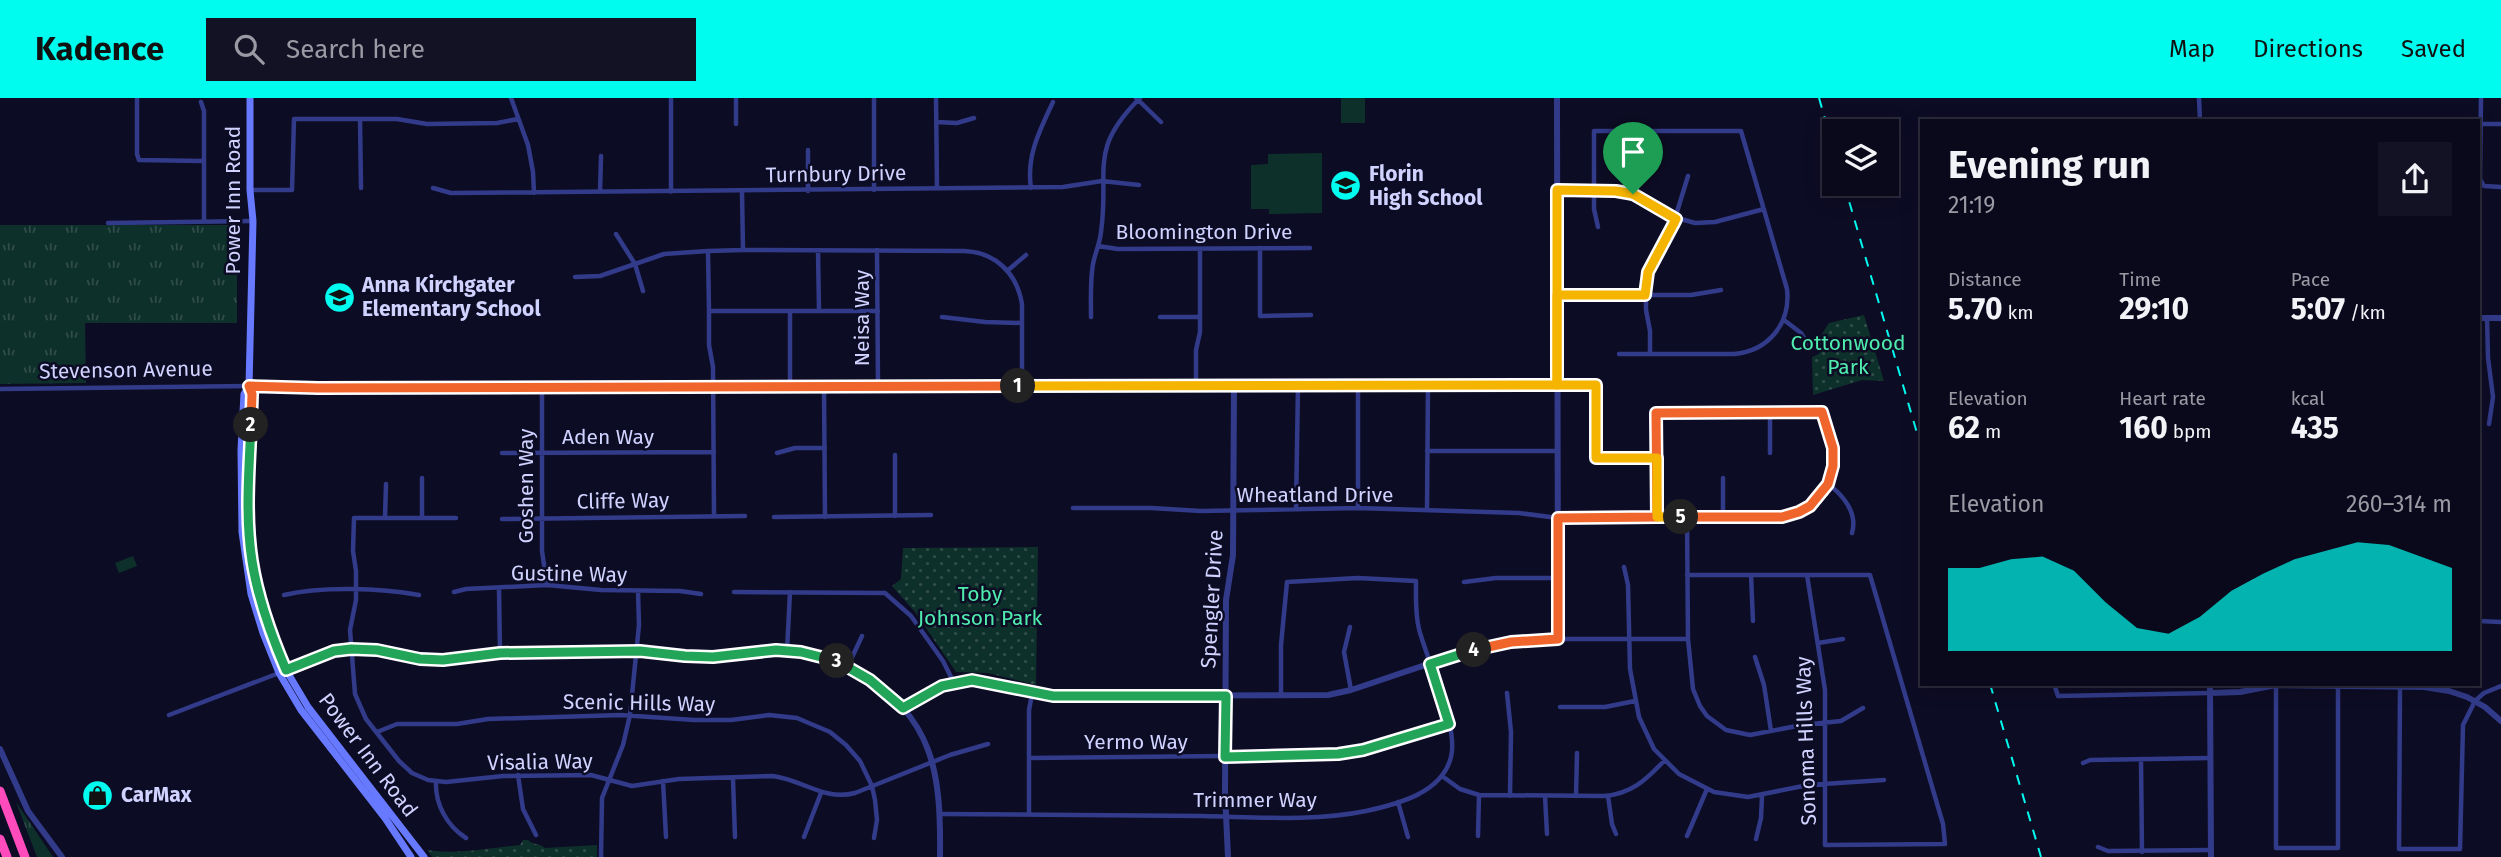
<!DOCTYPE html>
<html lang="en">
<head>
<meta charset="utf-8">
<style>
	:root { --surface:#0a091c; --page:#131225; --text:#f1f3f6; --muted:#999aa3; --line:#2a2a3b; --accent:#00fbef }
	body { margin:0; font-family:"Fira Sans",sans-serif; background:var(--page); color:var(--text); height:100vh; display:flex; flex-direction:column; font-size:26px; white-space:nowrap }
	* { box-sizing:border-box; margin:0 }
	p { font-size:23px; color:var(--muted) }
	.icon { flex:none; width:38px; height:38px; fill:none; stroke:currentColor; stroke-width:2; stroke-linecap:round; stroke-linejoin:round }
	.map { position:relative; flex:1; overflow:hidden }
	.details { position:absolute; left:1920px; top:21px; width:560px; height:567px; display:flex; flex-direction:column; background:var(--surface); border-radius:0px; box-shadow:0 4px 18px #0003,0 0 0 2px var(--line) }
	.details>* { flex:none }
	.buttons { position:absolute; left:1822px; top:21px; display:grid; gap:14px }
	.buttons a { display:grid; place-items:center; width:77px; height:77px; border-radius:0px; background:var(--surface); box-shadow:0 4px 18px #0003,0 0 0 2px var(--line); font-size:35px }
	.pin { position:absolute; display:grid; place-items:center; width:60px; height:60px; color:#fff; margin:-72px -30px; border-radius:50% 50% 50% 0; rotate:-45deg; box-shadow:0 0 7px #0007 }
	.pin .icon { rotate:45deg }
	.km { position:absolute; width:35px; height:35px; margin:-18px; border-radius:50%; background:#222; color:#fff; font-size:19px; line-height:35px; text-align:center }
	.round { display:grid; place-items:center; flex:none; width:74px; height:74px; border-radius:0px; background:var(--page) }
	.summary { display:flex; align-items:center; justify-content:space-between; height:119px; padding:0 28px }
	h1 { font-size:38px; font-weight:700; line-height:52px }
	.stats { display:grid; grid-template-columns:repeat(3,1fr); gap:10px; height:119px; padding:7px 28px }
	.stats div { display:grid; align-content:center }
	.stats b { font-size:30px; font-weight:700 }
	.stats small { font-size:19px; font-weight:400 }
	.stats p { font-size:19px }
	.chart { height:196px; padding:14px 28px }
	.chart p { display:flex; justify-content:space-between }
	.chart svg { width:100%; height:126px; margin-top:7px; fill:var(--accent); opacity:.7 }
	header { display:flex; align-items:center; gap:42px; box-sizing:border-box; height:98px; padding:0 35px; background:var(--accent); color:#111 }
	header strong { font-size:33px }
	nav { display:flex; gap:38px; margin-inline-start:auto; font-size:24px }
	.search { width:490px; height:63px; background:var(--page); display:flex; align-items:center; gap:18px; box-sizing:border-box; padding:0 24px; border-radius:0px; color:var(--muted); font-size:26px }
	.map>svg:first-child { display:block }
	.grass { fill:url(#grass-tufts) }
	.park { fill:url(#park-dots) }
	.garden { fill:#0e302a }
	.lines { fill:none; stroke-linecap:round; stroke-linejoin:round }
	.minor { stroke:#323b89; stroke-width:4.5 }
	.tertiary { stroke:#323b89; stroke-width:6 }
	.secondary { stroke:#677aff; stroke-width:7 }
	.motorway { stroke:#ff4bbc; stroke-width:9 }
	.rail { stroke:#00fbef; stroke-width:2; stroke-dasharray:10 9; stroke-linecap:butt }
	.split-1-casing { stroke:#fff; stroke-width:14 }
	.split-2-casing { stroke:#fff; stroke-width:14 }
	.split-3-casing { stroke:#fff; stroke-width:14 }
	.split-4-casing { stroke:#fff; stroke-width:14 }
	.split-5-casing { stroke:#fff; stroke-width:14 }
	.split-6-casing { stroke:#fff; stroke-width:14 }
	.split-1 { stroke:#f5b400; stroke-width:9 }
	.split-2 { stroke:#f0652b; stroke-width:9 }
	.split-3 { stroke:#22a559; stroke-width:9 }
	.split-4 { stroke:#22a559; stroke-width:9 }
	.split-5 { stroke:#f0652b; stroke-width:9 }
	.split-6 { stroke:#f5b400; stroke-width:9 }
	.labels { text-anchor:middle; stroke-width:5; stroke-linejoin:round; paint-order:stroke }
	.street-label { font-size:21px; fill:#d0d2ff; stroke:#0d0c25 }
	.poi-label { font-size:21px; font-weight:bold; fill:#d0d2ff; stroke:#0d0c25; text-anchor:start }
	.park-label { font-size:21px; fill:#4fecae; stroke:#0d0c25 }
</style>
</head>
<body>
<header>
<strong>Kadence</strong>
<div class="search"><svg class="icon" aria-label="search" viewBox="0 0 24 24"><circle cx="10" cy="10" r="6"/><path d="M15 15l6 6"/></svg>Search here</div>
<nav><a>Map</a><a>Directions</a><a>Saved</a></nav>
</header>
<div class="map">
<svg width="2501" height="759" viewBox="0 0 2501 759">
	<defs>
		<pattern id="grass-tufts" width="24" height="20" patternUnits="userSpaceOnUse" patternTransform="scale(1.75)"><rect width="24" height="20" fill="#0e302a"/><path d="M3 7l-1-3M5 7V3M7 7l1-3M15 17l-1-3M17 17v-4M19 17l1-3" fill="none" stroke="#304d4a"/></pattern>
		<pattern id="park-dots" width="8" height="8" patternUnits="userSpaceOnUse" patternTransform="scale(1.75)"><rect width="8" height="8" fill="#0e302a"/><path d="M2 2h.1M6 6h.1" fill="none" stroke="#304d4a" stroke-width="1.8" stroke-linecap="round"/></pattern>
	</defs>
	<rect width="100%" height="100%" fill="#0d0c25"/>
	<!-- grass -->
	<path class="grass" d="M 0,127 L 237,127 L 237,225 L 85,225 L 86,285 L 0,286 Z
		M 16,704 L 53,759 L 37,759 Z"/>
	<!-- park -->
	<path class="park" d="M 1864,217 L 1884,283 L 1862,282 L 1813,297 L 1812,259 L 1819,256 L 1822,250 L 1818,242 L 1829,225 Z
		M 1038,449 L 1036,587 L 988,575 L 956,574 L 915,514 L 892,488 L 901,481 L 903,450 Z
		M 523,742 L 528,742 C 533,747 539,745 545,750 L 597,747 L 597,759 L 432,759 L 427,752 C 458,757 489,750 520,747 Z"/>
	<!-- garden -->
	<path class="garden" d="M 1341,0 L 1365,0 L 1365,25 L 1341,25 Z
		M 1322,55 L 1322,115 L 1269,116 L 1269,111 L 1251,111 L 1251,67 L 1268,66 L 1268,56 Z
		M 133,458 L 137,468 L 119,475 L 115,465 Z"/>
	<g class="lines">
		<!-- minor -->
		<path class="minor" d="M 137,0 L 137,56 L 139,62 L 203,63
			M 511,0 L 528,47 L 533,74 L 534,95
			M 671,0 L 671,94
			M 736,0 L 736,26
			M 874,0 L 874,92
			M 936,0 L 937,90
			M 1136,0 L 1161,24
			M 2199,0 L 2200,23
			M 2481,0 L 2480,81 L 2484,88 L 2501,89
			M 201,4 L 204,13 L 204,124
			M 360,21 L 361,90
			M 936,24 L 957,25 L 974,20
			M 2481,26 L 2501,26
			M 808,52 L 808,93
			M 433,90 L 451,95 L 1063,89 L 1102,83 L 1139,87
			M 1031,90 C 1026,58 1040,32 1053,4
			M 250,92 L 292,92 L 294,21 L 397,21 L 427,26 L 497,25 L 518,21
			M 1557,92 L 1627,94 L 1667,117 L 1695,125 L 1715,124 L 1764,111
			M 600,94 L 601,58
			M 108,125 L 253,123
			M 1598,129 L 1594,111 L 1594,33 L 1741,33 L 1787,191 C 1791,226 1768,253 1734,256 L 1619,256
			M 616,136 L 635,166 L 643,193
			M 1098,148 L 1118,151 L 1310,150
			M 1260,150 L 1260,218 L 1311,217
			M 743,152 L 964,153 C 995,154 1017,175 1022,206 L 1022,288
			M 818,152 L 819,213
			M 877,152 L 878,288
			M 1007,173 L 1026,157
			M 575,179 L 600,178 L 664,156 L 708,153
			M 1557,197 L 1691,197 L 1721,192
			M 709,213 L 708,153 L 743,152 L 742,94
			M 790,213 L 790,289
			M 942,219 L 985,224 L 1022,225
			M 1091,219 C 1091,201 1090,183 1093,166 C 1095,155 1100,145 1101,134 C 1110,71 1087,53 1140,0
			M 1160,219 L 1200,219
			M 2487,220 L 2488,260 L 2493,299 L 2489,326
			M 1784,222 L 1801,235 L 1811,251
			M 1650,256 L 1650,233 L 1646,212 L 1646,180 L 1673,127 L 1688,78
			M 1596,287 L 1596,360 L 1657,361
			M 1196,288 L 1196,252 L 1200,234 L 1200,151
			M 542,289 L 542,453 L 547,487
			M 824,289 L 825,419
			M 0,291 L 248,288
			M 1770,315 L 1770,355
			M 1427,353 L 1557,353
			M 502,355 L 714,354
			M 777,355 L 795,350 L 825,350
			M 895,357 L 895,418
			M 422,380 L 422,420
			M 1723,380 L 1723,419
			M 1828,386 C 1843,397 1858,415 1852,435
			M 1073,410 L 1151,410 L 1201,413 L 1358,410 L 1519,415 L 1558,420 L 1776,419 C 1808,417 1836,391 1834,357 C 1833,343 1826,328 1822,314 L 1656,315 L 1657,420
			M 1358,410 L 1358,287
			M 1296,411 L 1298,287
			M 1427,412 L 1428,287
			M 714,417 L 713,269 L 709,247 L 709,213 L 878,213
			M 774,419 L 931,417
			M 1687,419 L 1688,541 L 1693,591 L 1700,608 L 1707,618 L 1726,632 L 1750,637 L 1802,627 L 1841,623 L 1863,610
			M 385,420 L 386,386
			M 456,420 L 354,420 L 353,453 L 356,473 L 356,502 L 350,532 L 355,596 L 366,621 L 399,663 L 412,675 L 428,682 L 446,684 L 503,678 L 591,677 L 632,688 L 679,681 L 773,678 C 803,682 824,703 855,695 L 950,657 L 988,646
			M 502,421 L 745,418
			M 1624,469 L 1628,487 L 1630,571 L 1639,619 L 1654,651 L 1679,676 L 1714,694 L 1748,699 L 1808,687 L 1884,682
			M 1687,477 L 1870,477 L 1943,726 L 1945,746 L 1825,747 L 1825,592 L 1807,477
			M 1751,477 L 1753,523
			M 1464,484 L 1496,480 L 1558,480
			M 499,491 L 500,555
			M 454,494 L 466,491 L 547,487 L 601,492 L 680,493 L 701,496
			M 734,494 L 885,495 L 911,518 L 943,563 L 954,585
			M 284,497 C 322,488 381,490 419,497
			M 2478,523 L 2501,524
			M 1350,529 L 1344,554 L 1351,592
			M 1558,541 L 1688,541
			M 1818,545 L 1843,541
			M 787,553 L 790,494
			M 1755,559 L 1764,587 L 1771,633
			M 848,568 L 862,538
			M 2054,586 L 2058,598 L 2210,595
			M 2276,587 L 2276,750 L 2338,750 L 2338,587
			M 2400,589 L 2399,751 L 2460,751 L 2463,627 L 2475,603 L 2484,595 L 2501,588
			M 1507,595 L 1511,634 L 1510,698
			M 1560,609 L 1605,609 L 1635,603
			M 169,617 L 279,575
			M 377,634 L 397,626 L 457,626 L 488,621 L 621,617 L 694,622 L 731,622 L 769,617 L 797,620 L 830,634 L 846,647 L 860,663 L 872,688 L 875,702 L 877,722 L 874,740
			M 1029,660 L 1330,657 L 1363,651 L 1449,626
			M 2141,661 L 2142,754
			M 2083,665 L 2090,662 L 2210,660
			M 518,677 L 523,711 L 536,737
			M 1442,678 L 1460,691 L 1479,697 L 1604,698 C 1631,696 1646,682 1664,663
			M 733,681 L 735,739
			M 663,683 L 666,739
			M 436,684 C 435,706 447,728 466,740
			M 1545,698 L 1547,736
			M 1576,698 L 1577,655
			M 1608,698 L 1612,726 L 1616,736
			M 1398,704 L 1408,739
			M 941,716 C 1028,716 1115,717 1202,718 C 1255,719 1313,724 1366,713 C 1398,706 1442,695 1451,659 C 1459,628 1427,563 1419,531 C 1415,515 1416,499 1416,483 L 1358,480 L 1287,484 L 1281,547 L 1281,598
			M 1029,716 L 1029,612 L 1032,596
			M 1478,738 L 1479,697
			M 1687,738 L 1707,691
			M 804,739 L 821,695
			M 1756,741 L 1761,720 L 1762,698
			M 2098,749 L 2108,753 L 2211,752
			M 601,759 L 602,700 L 623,647 L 630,617 L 639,527 L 638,493"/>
		<!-- tertiary -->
		<path class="tertiary" d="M 2478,220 L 2501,220
			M 249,288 L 336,290 L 1596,287
			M 279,575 C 298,567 318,555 338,552 C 374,548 407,563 443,562 C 463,562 482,556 501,555 C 546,553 593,551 639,553 C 660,554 681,559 702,559 C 759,559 802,540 857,573 C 935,619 941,676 940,759
			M 2210,586 L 2211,759
			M 2210,595 L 2240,594 L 2276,587 L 2424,589 L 2449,593 L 2467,599 L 2485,609 L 2501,623
			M 903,610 L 942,588 L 972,582 L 1053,598 L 1328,597 L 1351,592 C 1419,570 1486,541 1558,541 L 1557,0
			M 0,651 L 28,713 L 62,759
			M 1228,759 L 1225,695 L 1226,502 L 1233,457 L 1234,288"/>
		<!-- secondary -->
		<path class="secondary" d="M 250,0 L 250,92 L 253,123 L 249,288 L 252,296 L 249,371 L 250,444 L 257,484 L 274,544 L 286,572 L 308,609 L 424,759
			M 249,288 L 244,296 L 241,352 L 242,434 L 251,496 L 263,535 L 279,575 L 301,612 L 385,720 L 411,759"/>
		<!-- motorway -->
		<path class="motorway" d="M 0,693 L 25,759
			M 0,741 L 7,759"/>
		<!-- rail -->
		<path class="rail" d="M 1819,0 L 1834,52
			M 1844,86 L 1922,352
			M 1990,586 L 2041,759"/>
	</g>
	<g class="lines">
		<defs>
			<path id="split-1" d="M 1018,288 L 1557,287 L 1557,92 L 1616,93 L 1633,96"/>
			<path id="split-2" d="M 251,327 L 252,296 L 249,288 L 318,290 L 1018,288"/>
			<path id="split-3" d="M 251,327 C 249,372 245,418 252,463 C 258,501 271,537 286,572 L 334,553 L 351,551 L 377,552 L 420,561 L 443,562 L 500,555 L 640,553 L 685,558 L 713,559 L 776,552 L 801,554 L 837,563"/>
			<path id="split-4" d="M 837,563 L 870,582 L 903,610 L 942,588 L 972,582 L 1053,598 L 1226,598 L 1225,659 L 1338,656 L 1363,652 L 1449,626 L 1430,566 L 1474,552"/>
			<path id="split-5" d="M 1474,552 L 1511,544 L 1558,541 L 1558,420 L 1657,419 L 1656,315 L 1822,314 L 1833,350 L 1833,368 L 1828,386 L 1810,408 L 1799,414 L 1782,419 L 1681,419"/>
			<path id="split-6" d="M 1633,96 L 1676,121 L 1673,127 L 1648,174 L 1645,197 L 1557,197 L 1557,287 L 1596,287 L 1596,360 L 1657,360 L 1657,419 L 1681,419"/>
		</defs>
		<!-- split-1 casing -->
		<use href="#split-1" class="split-1-casing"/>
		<!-- split-2 casing -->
		<use href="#split-2" class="split-2-casing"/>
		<!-- split-3 casing -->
		<use href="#split-3" class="split-3-casing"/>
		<!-- split-4 casing -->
		<use href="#split-4" class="split-4-casing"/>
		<!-- split-5 casing -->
		<use href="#split-5" class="split-5-casing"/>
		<!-- split-6 casing -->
		<use href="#split-6" class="split-6-casing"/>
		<!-- split-1 -->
		<use href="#split-1" class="split-1"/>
		<!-- split-2 -->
		<use href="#split-2" class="split-2"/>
		<!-- split-3 -->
		<use href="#split-3" class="split-3"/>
		<!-- split-4 -->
		<use href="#split-4" class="split-4"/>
		<!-- split-5 -->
		<use href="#split-5" class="split-5"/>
		<!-- split-6 -->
		<use href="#split-6" class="split-6"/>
	</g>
	<!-- icons -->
	<defs>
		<symbol id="school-disc" viewBox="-11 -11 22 22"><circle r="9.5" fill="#00fbef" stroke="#0d0c25"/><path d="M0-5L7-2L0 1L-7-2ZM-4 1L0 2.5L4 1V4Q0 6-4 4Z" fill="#111"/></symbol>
		<symbol id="shop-disc" viewBox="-11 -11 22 22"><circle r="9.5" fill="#00fbef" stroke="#0d0c25"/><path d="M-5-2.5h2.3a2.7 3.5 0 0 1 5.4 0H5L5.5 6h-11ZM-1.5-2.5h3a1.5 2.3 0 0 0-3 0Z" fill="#111"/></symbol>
	</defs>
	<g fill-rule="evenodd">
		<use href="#school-disc" x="1328" y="70" width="35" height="35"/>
		<use href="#school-disc" x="322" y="182" width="35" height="35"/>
		<use href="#shop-disc" x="80" y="680" width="35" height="35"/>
	</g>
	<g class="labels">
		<!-- street labels -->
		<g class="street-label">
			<text transform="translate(836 76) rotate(-1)" y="7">Turnbury Drive</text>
			<text transform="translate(233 102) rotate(-90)" y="7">Power Inn Road</text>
			<text x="1204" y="141">Bloomington Drive</text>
			<text transform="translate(862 220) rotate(-90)" y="7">Neisa Way</text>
			<text transform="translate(126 272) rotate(-1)" y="7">Stevenson Avenue</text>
			<text x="608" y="346">Aden Way</text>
			<text transform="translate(526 388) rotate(-90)" y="7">Goshen Way</text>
			<text x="1315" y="404">Wheatland Drive</text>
			<text transform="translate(623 403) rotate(-1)" y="7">Cliffe Way</text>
			<text transform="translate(569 476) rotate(1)" y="7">Gustine Way</text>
			<text transform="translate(1212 501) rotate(-87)" y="7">Spengler Drive</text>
			<text transform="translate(639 605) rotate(1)" y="7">Scenic Hills Way</text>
			<text transform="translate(1806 643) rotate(-92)" y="7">Sonoma Hills Way</text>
			<text x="1136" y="651">Yermo Way</text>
			<text transform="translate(368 657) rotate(53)" y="7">Power Inn Road</text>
			<text transform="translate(540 664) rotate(-1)" y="7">Visalia Way</text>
			<text x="1255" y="709">Trimmer Way</text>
		</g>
		<!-- poi labels -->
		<g class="poi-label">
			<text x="1369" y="83">Florin<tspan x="1369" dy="24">High School</tspan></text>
			<text x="362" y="194">Anna Kirchgater<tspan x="362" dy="24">Elementary School</tspan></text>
			<text x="121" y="704">CarMax</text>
		</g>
		<!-- park labels -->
		<g class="park-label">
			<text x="1848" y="252">Cottonwood<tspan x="1848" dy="24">Park</tspan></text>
			<text x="980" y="503">Toby<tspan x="980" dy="24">Johnson Park</tspan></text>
		</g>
	</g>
</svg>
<div class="buttons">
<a><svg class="icon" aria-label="layers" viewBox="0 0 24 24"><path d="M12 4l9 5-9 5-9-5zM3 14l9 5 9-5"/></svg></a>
</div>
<div class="pin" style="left:1633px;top:96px;background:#1e9e55"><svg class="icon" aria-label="arrive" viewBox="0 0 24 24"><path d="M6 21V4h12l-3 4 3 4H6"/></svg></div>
<b class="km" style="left:1018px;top:288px">1</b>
<b class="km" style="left:251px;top:327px">2</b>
<b class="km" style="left:837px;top:563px">3</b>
<b class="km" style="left:1474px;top:552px">4</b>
<b class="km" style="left:1681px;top:419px">5</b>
<section class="details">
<div class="summary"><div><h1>Evening run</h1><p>21:19</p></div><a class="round"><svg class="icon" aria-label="share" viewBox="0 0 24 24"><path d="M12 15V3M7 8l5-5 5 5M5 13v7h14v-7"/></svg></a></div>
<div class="stats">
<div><p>Distance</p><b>5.70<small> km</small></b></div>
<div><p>Time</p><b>29:10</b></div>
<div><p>Pace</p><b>5:07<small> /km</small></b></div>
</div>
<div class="stats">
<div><p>Elevation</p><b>62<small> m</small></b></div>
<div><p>Heart rate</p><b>160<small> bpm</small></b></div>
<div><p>kcal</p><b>435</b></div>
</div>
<div class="chart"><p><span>Elevation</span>260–314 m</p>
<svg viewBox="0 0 160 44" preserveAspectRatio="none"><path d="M0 44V15L10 15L20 12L30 11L40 16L50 27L60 36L70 38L80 32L90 23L100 17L110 12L120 9L130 6L140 7L150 11L160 15V44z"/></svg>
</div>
</section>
</div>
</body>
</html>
